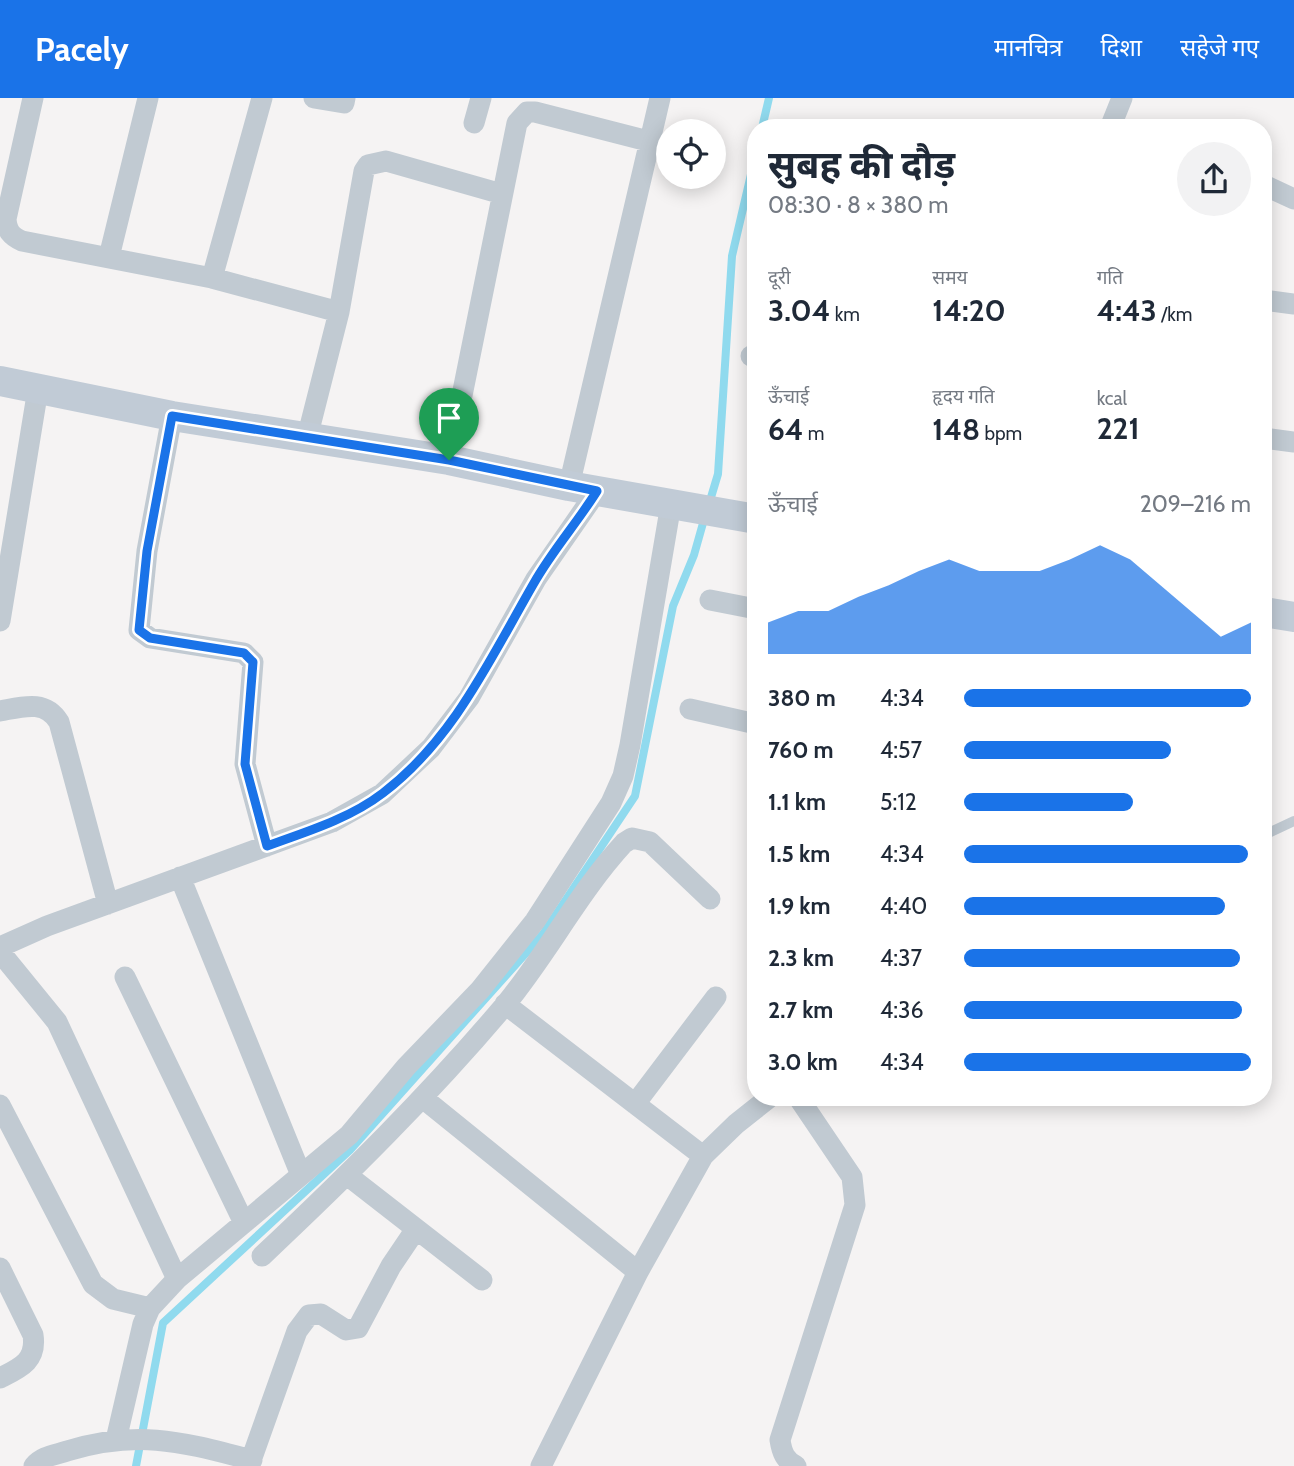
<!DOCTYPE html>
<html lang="hi">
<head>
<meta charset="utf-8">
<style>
	:root { --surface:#fff; --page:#f2f2f3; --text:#1f2937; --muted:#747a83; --accent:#1a73e8 }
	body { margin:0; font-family:Cabin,"Noto Sans Devanagari",sans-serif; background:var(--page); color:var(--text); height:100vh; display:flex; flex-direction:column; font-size:26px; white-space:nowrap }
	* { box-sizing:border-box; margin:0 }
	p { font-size:23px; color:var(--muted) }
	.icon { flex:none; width:38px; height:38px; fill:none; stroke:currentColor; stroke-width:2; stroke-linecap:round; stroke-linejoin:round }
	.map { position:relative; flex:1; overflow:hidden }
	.panel { position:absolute; left:747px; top:21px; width:525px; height:987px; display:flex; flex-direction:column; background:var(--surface); border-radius:28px; box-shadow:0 4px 18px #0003 }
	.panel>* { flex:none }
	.buttons { position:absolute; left:656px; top:21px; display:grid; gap:14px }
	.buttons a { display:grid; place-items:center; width:70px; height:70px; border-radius:50%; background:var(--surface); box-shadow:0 4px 18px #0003; font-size:35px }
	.pin { position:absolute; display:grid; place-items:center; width:60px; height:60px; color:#fff; margin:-72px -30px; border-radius:50% 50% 50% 0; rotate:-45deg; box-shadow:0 0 7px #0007 }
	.pin .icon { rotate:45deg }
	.round { display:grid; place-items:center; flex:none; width:74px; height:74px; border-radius:37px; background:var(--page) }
	.summary { display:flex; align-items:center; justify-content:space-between; height:119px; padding:0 21px }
	h1 { font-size:38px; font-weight:700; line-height:52px }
	.metrics { display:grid; grid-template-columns:repeat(3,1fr); gap:10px; height:119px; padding:7px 21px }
	.metrics div { display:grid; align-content:center }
	.metrics b { font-size:30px; font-weight:700 }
	.metrics small { font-size:19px; font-weight:400 }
	.metrics p { font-size:19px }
	.chart { height:196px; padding:14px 21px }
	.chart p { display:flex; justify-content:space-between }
	.chart svg { width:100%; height:126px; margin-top:7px; fill:var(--accent); opacity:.7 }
	ul { padding:0 21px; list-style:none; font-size:23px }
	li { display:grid; grid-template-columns:112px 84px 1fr; align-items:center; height:52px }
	li i { height:18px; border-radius:9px; background:var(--accent) }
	header { display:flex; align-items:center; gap:42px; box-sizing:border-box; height:98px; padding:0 35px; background:var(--accent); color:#fff }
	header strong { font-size:33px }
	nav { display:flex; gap:38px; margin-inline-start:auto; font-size:24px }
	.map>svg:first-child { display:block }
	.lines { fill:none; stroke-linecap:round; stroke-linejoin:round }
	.stream { stroke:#90daee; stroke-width:8 }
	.lane { stroke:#c1cad2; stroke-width:10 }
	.street { stroke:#c1cad2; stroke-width:21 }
	.secondary { stroke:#c1cbd6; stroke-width:30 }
	.route-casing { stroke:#fff; stroke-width:14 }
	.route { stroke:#1a73e8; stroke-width:9 }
</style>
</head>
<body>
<header>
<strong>Pacely</strong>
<nav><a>मानचित्र</a><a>दिशा</a><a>सहेजे गए</a></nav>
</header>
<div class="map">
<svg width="1294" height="1368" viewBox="0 0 1294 1368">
	<rect width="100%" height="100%" fill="#f5f3f3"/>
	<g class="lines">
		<!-- stream -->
		<path class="stream" d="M 762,30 L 769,0
			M 709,406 L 718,376 L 732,158 L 756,55
			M 136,1368 L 163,1225 L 350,1052 L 543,836 L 635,698 L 673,508 L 694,457 L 705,418"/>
		<!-- lane -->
		<path class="lane" d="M 1264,737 L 1294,723"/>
		<!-- street -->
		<path class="street" d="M 33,0 L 6,121 C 7,133 11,138 22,143 L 212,180 L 339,214
			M 314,0 L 344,5 L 345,0
			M 474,25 L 481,0
			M 1110,30 L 1122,0
			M 1264,87 L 1294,101
			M 109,159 L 148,0
			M 212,180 L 262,0
			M 1264,202 L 1294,206
			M 751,258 L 756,258
			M 172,318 L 147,453 L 139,532 L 150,540 L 244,555 L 253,564 L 245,666 L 267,748
			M 307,340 L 339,214 L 364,73 L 368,67 L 386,63 L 502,96
			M 1264,340 L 1294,344
			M 449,362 L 517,25 L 527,14 L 535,14 L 648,43
			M 569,388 L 660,0
			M 710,502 L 756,511
			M 0,523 L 38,291
			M 690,611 L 756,626
			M 0,613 C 22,609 45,601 59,624 L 108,806
			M 180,779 L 301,1077
			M 0,849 L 47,828 L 332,724 L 382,696 L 431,650 L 469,600 L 536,481 L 597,393
			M 0,854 L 57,924 L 177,1181
			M 125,879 L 244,1125
			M 505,906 L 703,1058
			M 424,1001 L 638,1174
			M 635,1006 L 716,899
			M 0,1007 L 93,1186 L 113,1201 L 150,1210
			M 347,1077 L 482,1182
			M 262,1158 C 347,1078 429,997 505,907 C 548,855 578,795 624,745 L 632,740 L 650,744 L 710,801
			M 0,1170 L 33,1237 C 37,1263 20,1270 0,1280
			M 116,1342 L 143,1226 L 150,1210 L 177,1181 L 349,1037 L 406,969 L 480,892 L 535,823 L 611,705 L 623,678 L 630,647 L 671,406
			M 34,1368 C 42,1358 55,1357 67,1353 C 139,1331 182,1344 252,1362
			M 249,1368 L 297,1233 L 309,1217 L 321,1216 L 346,1232 L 358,1230 L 391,1168 L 416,1131
			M 541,1368 L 638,1174 L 703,1058 L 736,1026 L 770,999
			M 796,1368 C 785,1362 782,1355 780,1342 L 855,1107 L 852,1079 L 798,999"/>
		<!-- secondary -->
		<path class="secondary" d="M 0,283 L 172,318 L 449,362 L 569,388 L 756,421
			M 1264,514 L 1294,519"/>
	</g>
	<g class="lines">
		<defs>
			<path id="route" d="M 172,318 L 449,362 L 597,393 C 577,425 552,453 534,485 C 490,561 454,641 383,695 C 349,721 306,734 267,748 L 245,666 L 253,564 L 244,555 L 150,540 L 139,532 L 147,453 Z"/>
		</defs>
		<!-- route casing -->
		<use href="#route" class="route-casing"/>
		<!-- route -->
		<use href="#route" class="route"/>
	</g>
</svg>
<div class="buttons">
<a><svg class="icon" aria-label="locate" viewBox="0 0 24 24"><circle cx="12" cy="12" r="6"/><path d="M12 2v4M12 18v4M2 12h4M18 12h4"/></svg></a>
</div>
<div class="pin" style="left:449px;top:362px;background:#1e9e55"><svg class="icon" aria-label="arrive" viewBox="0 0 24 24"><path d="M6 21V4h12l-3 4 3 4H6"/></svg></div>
<section class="panel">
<div class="summary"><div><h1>सुबह की दौड़</h1><p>08:30 · 8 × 380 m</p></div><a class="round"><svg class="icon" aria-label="share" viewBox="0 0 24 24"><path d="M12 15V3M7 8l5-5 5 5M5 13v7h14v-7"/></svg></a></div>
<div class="metrics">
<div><p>दूरी</p><b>3.04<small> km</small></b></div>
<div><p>समय</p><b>14:20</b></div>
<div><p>गति</p><b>4:43<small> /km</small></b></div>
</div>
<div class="metrics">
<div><p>ऊँचाई</p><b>64<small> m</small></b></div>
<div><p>हृदय गति</p><b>148<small> bpm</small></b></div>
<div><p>kcal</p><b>221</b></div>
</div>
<div class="chart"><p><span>ऊँचाई</span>209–216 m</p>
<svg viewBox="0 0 160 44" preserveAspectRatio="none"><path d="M0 44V33L10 29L20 29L30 24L40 20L50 15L60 11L70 15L80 15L90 15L100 11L110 6L120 11L130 20L140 29L150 38L160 33V44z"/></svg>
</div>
<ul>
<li><b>380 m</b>4:34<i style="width:100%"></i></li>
<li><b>760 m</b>4:57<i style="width:72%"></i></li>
<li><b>1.1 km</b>5:12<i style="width:59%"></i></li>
<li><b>1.5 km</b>4:34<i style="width:99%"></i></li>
<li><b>1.9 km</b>4:40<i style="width:91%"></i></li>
<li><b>2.3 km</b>4:37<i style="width:96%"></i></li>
<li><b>2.7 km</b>4:36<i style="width:97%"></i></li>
<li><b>3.0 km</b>4:34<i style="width:100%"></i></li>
</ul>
</section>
</div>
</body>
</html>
